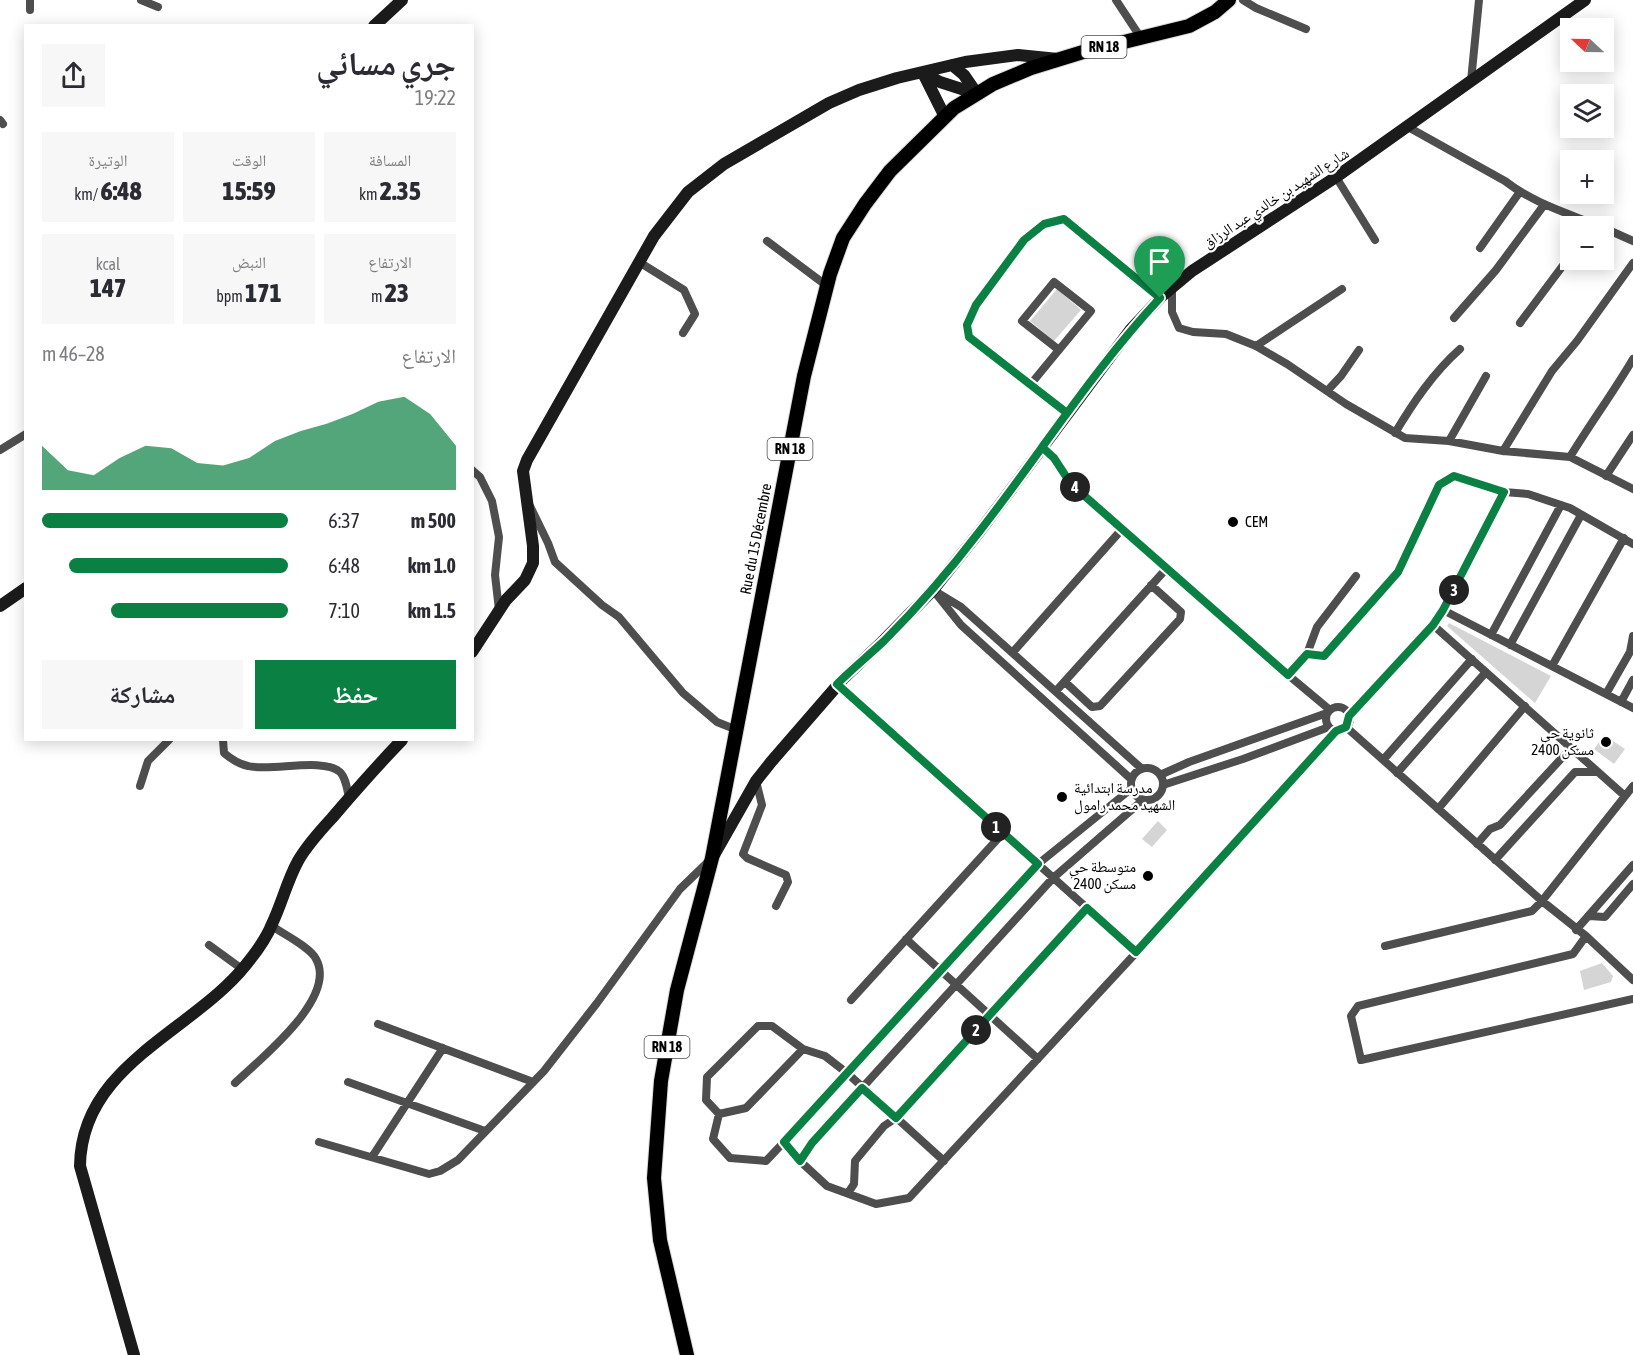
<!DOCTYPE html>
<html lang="ar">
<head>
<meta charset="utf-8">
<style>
	:root { --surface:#fff; --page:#f7f7f7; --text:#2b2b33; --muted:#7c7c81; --accent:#0b8043 }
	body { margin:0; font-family:"Asap Condensed","Noto Naskh Arabic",sans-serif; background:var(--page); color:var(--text); direction:rtl; height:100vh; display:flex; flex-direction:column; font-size:22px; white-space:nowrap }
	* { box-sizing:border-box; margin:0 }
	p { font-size:20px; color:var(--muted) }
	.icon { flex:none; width:33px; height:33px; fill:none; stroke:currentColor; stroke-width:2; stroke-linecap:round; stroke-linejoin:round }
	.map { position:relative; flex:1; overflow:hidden; direction:ltr }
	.drawer { position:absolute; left:24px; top:24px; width:450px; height:717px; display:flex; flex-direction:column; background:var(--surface); border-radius:0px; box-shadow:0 3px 15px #0003; direction:rtl }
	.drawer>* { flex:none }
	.needle { width:39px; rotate:292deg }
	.controls { position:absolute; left:1560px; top:18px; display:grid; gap:12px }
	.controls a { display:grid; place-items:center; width:54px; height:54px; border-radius:0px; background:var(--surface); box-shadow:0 3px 15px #0003; font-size:30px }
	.pin { position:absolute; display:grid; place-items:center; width:51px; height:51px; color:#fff; margin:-62px -26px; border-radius:50% 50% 50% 0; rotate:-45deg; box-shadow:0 0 6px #0007 }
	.pin .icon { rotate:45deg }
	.km { position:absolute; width:30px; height:30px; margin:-15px; border-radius:50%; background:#222; color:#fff; font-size:16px; line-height:30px; text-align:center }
	.round { display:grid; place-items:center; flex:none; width:63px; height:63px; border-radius:0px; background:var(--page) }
	.summary { display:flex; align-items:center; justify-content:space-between; height:102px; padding:0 18px }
	h1 { font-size:33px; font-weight:800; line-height:45px }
	.metrics { display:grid; grid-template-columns:repeat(3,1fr); gap:9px; height:102px; padding:6px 18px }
	.metrics div { display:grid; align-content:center; border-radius:0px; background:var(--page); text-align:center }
	.metrics b { font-size:26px; font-weight:800 }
	.metrics small { font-size:16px; font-weight:400 }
	.metrics p { font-size:16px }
	.chart { height:168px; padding:12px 18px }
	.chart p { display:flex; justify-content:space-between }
	.chart svg { width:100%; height:108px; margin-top:6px; fill:var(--accent); opacity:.7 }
	.button { display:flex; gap:12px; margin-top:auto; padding:12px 18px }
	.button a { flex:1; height:69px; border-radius:0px; background:var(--accent); color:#fff; font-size:24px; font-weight:800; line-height:69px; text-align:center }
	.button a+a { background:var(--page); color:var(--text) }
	ul { padding:0 18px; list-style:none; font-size:20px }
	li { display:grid; grid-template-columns:96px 72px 1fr; align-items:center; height:45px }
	li i { height:15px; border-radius:8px; background:var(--accent) }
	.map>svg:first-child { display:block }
	.green { fill:#d5d5d5 }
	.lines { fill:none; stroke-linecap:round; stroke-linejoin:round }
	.primary-casing { stroke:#dbdbdb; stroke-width:16 }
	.street { stroke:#4e4e4e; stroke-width:8 }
	.secondary { stroke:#1b1b1b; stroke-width:12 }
	.primary { stroke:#000; stroke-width:14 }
	.route-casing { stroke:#fff; stroke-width:12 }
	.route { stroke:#0b8043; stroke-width:8 }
	.poi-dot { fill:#000; stroke:#fff; stroke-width:2 }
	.labels { text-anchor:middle; stroke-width:4.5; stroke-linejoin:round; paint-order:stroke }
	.shield { fill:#fff; stroke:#4c4c4c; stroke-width:1.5 }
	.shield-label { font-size:14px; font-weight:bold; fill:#000 }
	.street-label { font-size:15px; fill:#000; stroke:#fff }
	.poi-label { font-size:15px; fill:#000; stroke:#fff; text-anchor:start }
</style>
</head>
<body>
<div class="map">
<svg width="1633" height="1355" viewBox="0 0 1633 1355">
	<rect width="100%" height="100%" fill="#fff"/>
	<!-- green -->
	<path class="green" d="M 1057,289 L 1081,310 L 1054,341 L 1030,321 Z
		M 1449,623 L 1551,676 L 1535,703 L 1447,626 Z
		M 1604,735 L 1625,749 L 1614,764 L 1594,749 Z
		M 1158,821 L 1167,830 L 1152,847 L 1142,839 Z
		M 1602,963 L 1613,976 L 1611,982 L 1584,990 L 1580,971 Z"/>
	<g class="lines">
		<defs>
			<path id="primary" d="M 687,1355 L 660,1240 L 654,1178 L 661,1081 L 677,990 L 712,858 L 804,376 L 830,274 L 843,238 L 865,204 L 890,171 L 954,108 L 993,84 L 1031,68 L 1083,52 L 1189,26 L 1215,12 L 1229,0"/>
		</defs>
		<!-- primary casing -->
		<use href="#primary" class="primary-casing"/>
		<!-- street -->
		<path class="street" d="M 141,0 L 158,7
			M 1116,0 L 1141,38
			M 1243,0 L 1256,8 L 1306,29
			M 30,10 L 30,0
			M 1471,81 L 1479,0
			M 0,120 L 3,124
			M 1408,127 L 1505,181 C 1533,203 1567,213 1599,226
			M 1336,177 L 1375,240
			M 1604,228 L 1633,241
			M 767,241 L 827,286
			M 1480,248 L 1519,193
			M 639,262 L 684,290 L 695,314 L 683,333
			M 1172,287 L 1172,312 L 1179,328 L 1193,332 L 1226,334 L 1256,346 L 1287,364 L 1346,404 L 1405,438 L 1449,441 L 1503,451 L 1570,457 L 1633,489
			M 1454,318 L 1496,270 L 1544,205
			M 1520,323 L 1570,256
			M 1256,346 L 1342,289
			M 1030,385 L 1091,311 L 1054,282 L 1022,321 L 1059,350
			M 1327,391 L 1341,376 L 1359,350
			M 1067,413 L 969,337 L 967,325 L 976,305 L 1024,240 L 1044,224 L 1064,219 L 1160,298
			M 1395,433 C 1413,403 1433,373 1460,349
			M 1449,441 L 1486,376
			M 1042,447 L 1054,458 L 1071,484 L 1251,644 L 1330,710
			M 0,450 L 26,434
			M 1503,451 L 1552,371 L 1577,341 L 1633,263
			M 1570,457 C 1590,424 1613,393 1633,359
			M 472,470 L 480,477 L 492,501 L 499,537 L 495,575 L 499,610
			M 1606,476 L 1633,435
			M 530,506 L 548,543 L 555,562 L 602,605 L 619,617 L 683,693 L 717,722 L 737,730
			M 1443,610 L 1633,708
			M 1433,625 L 1625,796
			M 1491,635 L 1561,505
			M 1510,645 L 1581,515
			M 1013,652 L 1123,528
			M 1307,654 L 1317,627 L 1356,576
			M 1552,666 L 1624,538
			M 1288,675 L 1307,654 L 1325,656 L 1398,572 L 1439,485 L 1454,476 L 1504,492 L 1528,494 L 1570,508 L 1633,544
			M 1065,682 L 1092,707 L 1100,706 L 1180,619 L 1181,612 L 1151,585
			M 837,684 L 1136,952
			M 1056,691 L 1167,568
			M 1606,694 L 1630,652 L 1633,636
			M 1621,702 L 1633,680
			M1326 719a12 12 0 1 1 24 0a12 12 0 1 1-24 0Z
			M 1349,716 L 1433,625 L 1443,610 L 1504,492
			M 1346,727 L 1542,901 L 1586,936 L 1633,980
			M 223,740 L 224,753 C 231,759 239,764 248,766 C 271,772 322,757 340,772 C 346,778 347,789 349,798
			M 1383,760 L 1472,659
			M1131 784a16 16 0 1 1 32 0a16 16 0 1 1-32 0Z
			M 1397,773 L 1486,672
			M 1160,775 L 1189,762 L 1327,713
			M 1131,779 L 961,625 L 933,590 L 961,607 L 1141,768
			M 756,781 L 762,805 L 743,854 L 747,858 L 786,875 L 788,882 L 776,906
			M 1163,785 L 1243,759 L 1329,727
			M 140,786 L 148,761 L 169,740
			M 1131,789 L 1038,864 L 784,1142 L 800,1161 L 812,1143 L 1053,878 L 1143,800
			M 1438,809 L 1525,706
			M 1477,844 L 1490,829 L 1500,825 L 1571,748
			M 1495,860 L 1575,772 L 1598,772
			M 1589,916 L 1605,917 L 1633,884
			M 1576,930 L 1633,865
			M 1586,936 L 1573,954 L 1358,1006 L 1351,1016 L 1361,1060 L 1633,999
			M 906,939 L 1038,1059
			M 209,945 L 242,969
			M 1385,946 L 1532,911 L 1542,901 L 1633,786
			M 851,1000 L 1003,833
			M 378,1024 L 533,1082
			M 348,1082 L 485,1131
			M 235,1083 C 260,1059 338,998 316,959 C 310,947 283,934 272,926
			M 719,1114 L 746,1108 L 803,1049
			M 319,1142 L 429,1174 L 440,1171 L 458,1160 L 544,1071 L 597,1003 L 680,889 L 710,860
			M 784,1142 L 766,1161 L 730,1158 L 713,1139 L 719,1114 L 706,1100 L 707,1077 L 758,1026 L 772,1026 L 803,1049 L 825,1056 L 847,1073 L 944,1161
			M 372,1157 L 443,1048
			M 800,1161 L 827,1186 L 876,1204 L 909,1198 L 1171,915 L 1336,731
			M 848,1193 L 854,1184 L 855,1161 L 884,1126 L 896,1118 L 1087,908"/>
		<!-- secondary -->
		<path class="secondary" d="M 374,26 L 402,0
			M 952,65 L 964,75 L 977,94
			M 923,73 L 940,82 L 977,94
			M 923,73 L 945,117
			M 0,606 L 26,588
			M 472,652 L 506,600 L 525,580 L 533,563 L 533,546 L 523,471 L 527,460 L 654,236 L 688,192 L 724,164 L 829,103 L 859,90 L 897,78 L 965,62 L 1018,55 L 1058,59
			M 714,855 L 756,781 L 771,762 L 843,679 L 884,640 L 933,590 L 980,531 L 1131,329 L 1162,296 L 1192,271 L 1336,177 L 1585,0
			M 134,1355 L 80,1166 C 81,1069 183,1035 239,973 C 252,958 265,942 272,924 C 282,903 287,881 298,861 C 307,845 320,831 332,818 C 355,791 378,765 402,740"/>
		<!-- primary -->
		<use href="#primary" class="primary"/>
	</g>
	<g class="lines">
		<defs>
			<path id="route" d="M 1160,298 C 1093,370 1040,454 979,532 C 950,570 918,607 884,641 C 868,656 852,669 837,684 L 1038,864 L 784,1142 L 800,1161 L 812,1143 L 862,1088 L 896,1118 L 1087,908 L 1136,952 L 1336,731 L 1346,727 L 1349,716 L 1433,625 L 1443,610 L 1504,492 L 1454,476 L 1439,485 L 1398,572 L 1324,656 L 1307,654 L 1288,675 L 1071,484 L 1054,458 L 1042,447 L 1067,413 L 969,337 L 967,325 L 976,305 L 1024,240 L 1044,224 L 1064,219 L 1160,298"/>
		</defs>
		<!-- route casing -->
		<use href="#route" class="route-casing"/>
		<!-- route -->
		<use href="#route" class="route"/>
	</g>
	<!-- markers -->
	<g class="poi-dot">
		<circle cx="1233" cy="522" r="6"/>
		<circle cx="1606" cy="742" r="6"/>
		<circle cx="1062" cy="797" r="6"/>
		<circle cx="1148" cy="876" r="6"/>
	</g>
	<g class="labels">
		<!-- shield labels -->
		<g class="shield">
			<rect x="1081.5" y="36" width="45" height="22" rx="4.5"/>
			<rect x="767.5" y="438" width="45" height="22" rx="4.5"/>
			<rect x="644.5" y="1036" width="45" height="22" rx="4.5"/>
		</g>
		<g class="shield-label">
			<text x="1104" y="52">RN 18</text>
			<text x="790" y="454">RN 18</text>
			<text x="667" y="1052">RN 18</text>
		</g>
		<!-- street labels -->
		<g class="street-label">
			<text transform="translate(1276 198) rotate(-33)" y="5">شارع الشهيد بن خالدي عبد الرزاق</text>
			<text transform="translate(756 539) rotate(-79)" y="5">Rue du 15 Décembre</text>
		</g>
		<!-- poi labels -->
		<g class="poi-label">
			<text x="1245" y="527">CEM</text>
			<text x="1594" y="738" text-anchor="end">ثانوية حي<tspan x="1594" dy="17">2400 مسكن</tspan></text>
			<text x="1074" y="793">مدرسة ابتدائية<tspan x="1074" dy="17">الشهيد محمد رامول</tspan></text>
			<text x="1136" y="872" text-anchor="end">متوسطة حي<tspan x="1136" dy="17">2400 مسكن</tspan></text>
		</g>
	</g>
</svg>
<div class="controls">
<a><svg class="needle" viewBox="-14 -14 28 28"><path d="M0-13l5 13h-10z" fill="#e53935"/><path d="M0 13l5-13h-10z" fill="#7c7c81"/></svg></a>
<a><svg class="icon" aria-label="layers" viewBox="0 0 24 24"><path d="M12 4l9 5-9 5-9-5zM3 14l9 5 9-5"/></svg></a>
<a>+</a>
<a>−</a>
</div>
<div class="pin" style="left:1160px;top:298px;background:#1e9e55"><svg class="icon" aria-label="arrive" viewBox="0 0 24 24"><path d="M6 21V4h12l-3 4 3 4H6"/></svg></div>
<b class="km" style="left:996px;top:827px">1</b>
<b class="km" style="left:976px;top:1030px">2</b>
<b class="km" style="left:1454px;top:590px">3</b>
<b class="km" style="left:1075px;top:487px">4</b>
<section class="drawer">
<div class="summary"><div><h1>جري مسائي</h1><p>19:22</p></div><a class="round"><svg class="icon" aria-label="share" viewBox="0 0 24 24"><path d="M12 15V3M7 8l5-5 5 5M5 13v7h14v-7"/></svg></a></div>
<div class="metrics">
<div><p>المسافة</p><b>2.35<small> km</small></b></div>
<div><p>الوقت</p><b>15:59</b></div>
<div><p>الوتيرة</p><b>6:48<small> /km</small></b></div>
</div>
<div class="metrics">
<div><p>الارتفاع</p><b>23<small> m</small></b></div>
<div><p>النبض</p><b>171<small> bpm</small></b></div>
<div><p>kcal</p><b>147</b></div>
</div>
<div class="chart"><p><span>الارتفاع</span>28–46 m</p>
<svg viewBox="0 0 160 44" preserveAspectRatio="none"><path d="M0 44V26L10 36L20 38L30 31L40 26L50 27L60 33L70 34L80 31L90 24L100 20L110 17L120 13L130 8L140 6L150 13L160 26V44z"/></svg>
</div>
<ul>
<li><b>500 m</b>6:37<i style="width:100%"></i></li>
<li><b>1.0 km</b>6:48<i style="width:89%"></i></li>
<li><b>1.5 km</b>7:10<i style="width:72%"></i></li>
</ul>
<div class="button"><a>حفظ</a><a>مشاركة</a></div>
</section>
</div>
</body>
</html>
